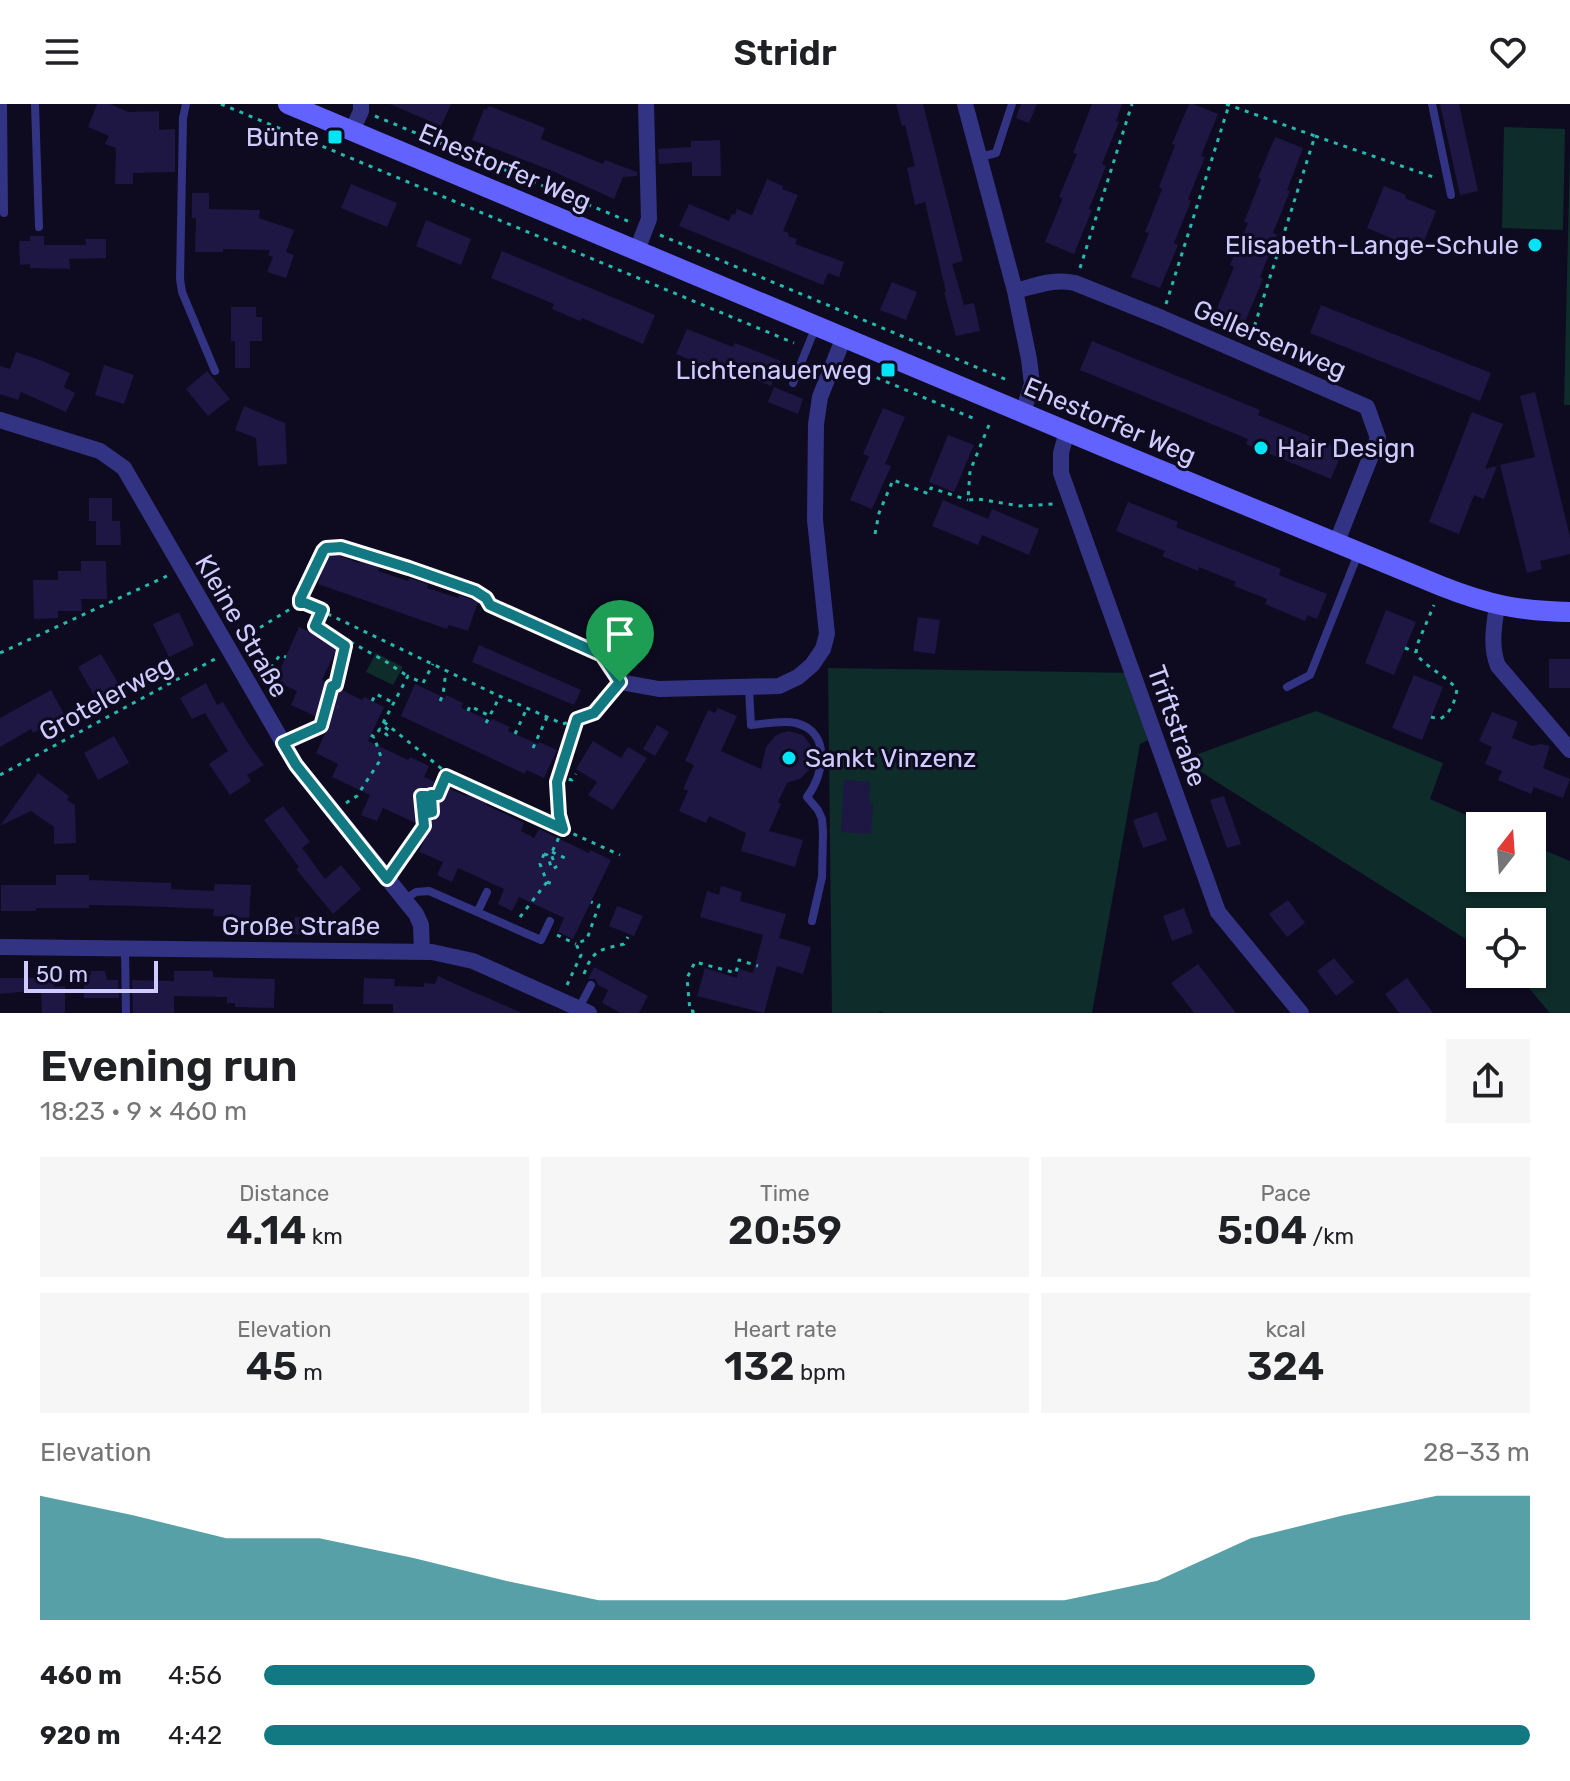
<!DOCTYPE html>
<html lang="en">
<head>
<meta charset="utf-8">
<style>
	:root { --surface:#fff; --page:#f6f6f6; --text:#202124; --muted:#757577; --accent:#127982 }
	body { margin:0; font-family:Rubik,sans-serif; background:var(--page); color:var(--text); height:100vh; display:flex; flex-direction:column; font-size:30px; white-space:nowrap }
	* { box-sizing:border-box; margin:0 }
	p { font-size:26px; color:var(--muted) }
	.icon { flex:none; width:44px; height:44px; fill:none; stroke:currentColor; stroke-width:2; stroke-linecap:round; stroke-linejoin:round }
	.map { position:relative; height:909px; overflow:hidden }
	.side { display:flex; flex-direction:column; background:var(--surface); flex:1 }
	.side>* { flex:none }
	.needle { width:52px; rotate:17deg }
	.controls { position:absolute; left:1466px; top:708px; display:grid; gap:16px }
	.controls a { display:grid; place-items:center; width:80px; height:80px; border-radius:0px; background:var(--surface); box-shadow:0 2px 6px #0004; font-size:40px }
	.scale { position:absolute; left:24px; bottom:20px; width:134px; box-sizing:border-box; padding-left:8px; border:4px solid #d0cbff; border-top:0; font-size:22px; line-height:28px; white-space:nowrap; color:#d0cbff; -webkit-text-stroke:6px #0e0b21; paint-order:stroke }
	.pin { position:absolute; display:grid; place-items:center; width:68px; height:68px; color:#fff; margin:-82px -34px; border-radius:50% 50% 50% 0; rotate:-45deg; box-shadow:0 0 8px #0007 }
	.pin .icon { rotate:45deg }
	.round { display:grid; place-items:center; flex:none; width:84px; height:84px; border-radius:0px; background:var(--page) }
	.head { display:flex; align-items:center; justify-content:space-between; height:136px; padding:0 40px }
	h1 { font-size:44px; font-weight:600; line-height:60px }
	.stats { display:grid; grid-template-columns:repeat(3,1fr); gap:12px; height:136px; padding:8px 40px }
	.stats div { display:grid; align-content:center; border-radius:0px; background:var(--page); text-align:center }
	.stats b { font-size:40px; font-weight:600 }
	.stats small { font-size:22px; font-weight:400 }
	.stats p { font-size:22px }
	.chart { height:224px; padding:16px 40px }
	.chart p { display:flex; justify-content:space-between }
	.chart svg { width:100%; height:144px; margin-top:8px; fill:var(--accent); opacity:.7 }
	ul { padding:0 40px; list-style:none; font-size:26px }
	li { display:grid; grid-template-columns:128px 96px 1fr; align-items:center; height:60px }
	li i { height:20px; border-radius:10px; background:var(--accent) }
	header { display:flex; justify-content:space-between; align-items:center; height:104px; padding:0 40px; background:var(--surface); font-size:36px; font-weight:600 }
	.map>svg:first-child { display:block }
	.green { fill:#0e2c2a }
	.building { fill:#1e1643 }
	.lines { fill:none; stroke-linecap:round; stroke-linejoin:round }
	.path { stroke:#24baad; stroke-width:3; stroke-dasharray:4 6; stroke-linecap:butt }
	.lane { stroke:#333384; stroke-width:8 }
	.street { stroke:#333384; stroke-width:16 }
	.secondary { stroke:#6263ff; stroke-width:20 }
	.route-casing { stroke:#fff; stroke-width:16 }
	.route { stroke:#127982; stroke-width:10 }
	.poi-dot { fill:#00e5f6; stroke:#0e0b21; stroke-width:3 }
	.labels { text-anchor:middle; stroke-width:6; stroke-linejoin:round; paint-order:stroke }
	.poi-label { font-size:26px; fill:#d0cbff; stroke:#0e0b21; text-anchor:end }
	.street-label { font-size:26px; fill:#d0cbff; stroke:#0e0b21 }
</style>
</head>
<body>
<header><svg class="icon" aria-label="menu" viewBox="0 0 24 24"><path d="M4 6h16M4 12h16M4 18h16"/></svg>Stridr<svg class="icon" aria-label="heart" viewBox="0 0 24 24"><path d="M12 20l-8-8c-3-5 5-10 8-4 3-6 11-1 8 4z"/></svg></header>
<div class="map">
<svg width="1570" height="909" viewBox="0 0 1570 909">
	<rect width="100%" height="100%" fill="#0e0b21"/>
	<!-- green -->
	<path class="green" d="M 1504,23 L 1565,25 L 1563,126 L 1502,124 Z
		M 1570,47 L 1570,301 L 1564,301 Z
		M 376,549 L 403,563 L 393,581 L 366,568 Z
		M 828,564 L 1135,569 L 1156,632 L 1140,640 L 1092,909 L 883,909 L 882,907 L 878,909 L 832,909 Z
		M 1316,607 L 1443,659 L 1430,695 L 1491,722 L 1480,722 L 1480,774 L 1532,774 L 1532,741 L 1570,757 L 1570,909 L 1550,909 L 1517,870 L 1532,870 L 1532,818 L 1480,818 L 1480,844 L 1182,656 Z"/>
	<!-- building -->
	<path class="building" d="M 97,0 L 110,0 L 128,8 L 159,7 L 159,26 L 175,25 L 175,68 L 133,69 L 133,80 L 115,80 L 116,44 L 105,40 L 109,32 L 88,23 Z
		M 390,0 L 451,0 L 441,22 Z
		M 896,0 L 923,0 L 963,157 L 952,160 L 964,201 L 974,199 L 980,227 L 956,232 L 944,188 L 946,188 L 925,98 L 915,101 L 907,64 L 915,62 L 905,21 L 902,22 Z
		M 1021,0 L 1037,0 L 1029,19 L 1016,14 Z
		M 1092,0 L 1122,0 L 1116,17 L 1119,18 L 1102,60 L 1106,62 L 1089,105 L 1092,106 L 1074,150 L 1045,138 L 1063,94 L 1059,93 L 1077,50 L 1073,49 Z
		M 1189,0 L 1193,0 L 1218,10 L 1201,52 L 1205,53 L 1188,95 L 1191,97 L 1174,139 L 1178,141 L 1160,184 L 1131,173 L 1149,129 L 1145,128 L 1162,85 L 1159,83 L 1175,41 L 1172,40 Z
		M 1440,0 L 1459,0 L 1478,87 L 1460,91 Z
		M 489,2 L 545,24 L 541,35 L 603,60 L 605,56 L 637,68 L 637,72 L 623,73 L 614,95 L 550,66 L 472,36 L 484,5 L 487,6 Z
		M 1275,33 L 1303,44 L 1287,86 L 1290,87 L 1273,129 L 1277,131 L 1260,173 L 1263,175 L 1245,218 L 1216,207 L 1234,163 L 1230,161 L 1248,119 L 1244,118 L 1261,75 L 1258,74 Z
		M 720,36 L 721,72 L 692,72 L 692,58 L 659,60 L 658,45 L 691,43 L 691,37 Z
		M 767,75 L 783,82 L 782,85 L 798,91 L 783,127 L 789,129 L 788,132 L 797,135 L 795,140 L 844,158 L 839,173 L 828,169 L 823,181 L 679,122 L 689,100 L 729,117 L 732,110 L 735,111 L 737,105 L 752,111 Z
		M 351,80 L 397,99 L 387,123 L 341,104 Z
		M 1384,82 L 1406,91 L 1405,94 L 1436,107 L 1419,150 L 1399,141 L 1400,138 L 1367,124 Z
		M 192,89 L 209,89 L 209,105 L 260,106 L 259,114 L 294,126 L 286,148 L 294,151 L 286,174 L 267,168 L 273,153 L 268,151 L 270,146 L 223,145 L 223,148 L 195,148 L 196,114 L 192,114 Z
		M 426,116 L 471,135 L 461,161 L 416,142 Z
		M 30,132 L 44,132 L 44,141 L 86,141 L 85,135 L 106,135 L 106,154 L 69,155 L 70,165 L 30,164 L 30,160 L 20,161 L 19,137 L 30,137 Z
		M 502,147 L 655,211 L 643,240 L 582,214 L 580,217 L 552,205 L 554,200 L 491,174 Z
		M 892,178 L 917,188 L 906,216 L 880,206 Z
		M 1321,201 L 1491,269 L 1480,297 L 1310,229 Z
		M 231,203 L 256,203 L 256,213 L 262,213 L 262,237 L 250,237 L 250,264 L 235,264 L 235,237 L 231,237 Z
		M 687,225 L 733,243 L 735,239 L 781,257 L 771,282 L 725,263 L 723,269 L 676,250 Z
		M 1092,237 L 1260,306 L 1258,311 L 1343,346 L 1331,375 L 1246,340 L 1248,335 L 1080,266 Z
		M 16,248 L 40,256 L 70,269 L 64,283 L 75,289 L 66,308 L 21,288 L 18,296 L 0,290 L 0,262 L 10,265 Z
		M 104,261 L 134,271 L 124,300 L 95,291 Z
		M 207,267 L 230,295 L 208,312 L 186,285 Z
		M 774,283 L 803,295 L 798,310 L 768,298 Z
		M 1535,288 L 1570,433 L 1570,450 L 1540,457 L 1542,465 L 1527,469 L 1500,361 L 1535,353 L 1520,292 Z
		M 244,302 L 285,319 L 287,360 L 258,362 L 256,334 L 235,326 Z
		M 883,304 L 905,313 L 885,360 L 891,362 L 872,405 L 850,396 L 869,352 L 863,350 Z
		M 1472,308 L 1503,320 L 1485,365 L 1497,362 L 1484,395 L 1474,391 L 1459,430 L 1429,418 Z
		M 948,331 L 974,341 L 954,388 L 929,378 Z
		M 89,394 L 112,394 L 112,417 L 120,417 L 121,441 L 96,441 L 96,417 L 89,417 Z
		M 943,396 L 988,415 L 992,405 L 1039,425 L 1029,451 L 982,431 L 978,441 L 932,422 Z
		M 1128,398 L 1178,418 L 1176,423 L 1281,465 L 1279,471 L 1327,490 L 1317,515 L 1307,511 L 1305,517 L 1265,500 L 1267,495 L 1234,482 L 1236,478 L 1199,463 L 1198,467 L 1162,452 L 1165,447 L 1116,427 Z
		M 329,448 L 359,459 L 360,456 L 380,463 L 378,467 L 408,477 L 409,474 L 428,480 L 427,484 L 458,494 L 459,491 L 478,498 L 468,527 L 449,521 L 447,525 L 318,480 Z
		M 81,457 L 106,457 L 107,495 L 81,495 L 82,507 L 58,507 L 58,514 L 34,515 L 33,476 L 58,476 L 58,467 L 81,467 Z
		M 1386,506 L 1416,518 L 1394,571 L 1365,559 Z
		M 179,508 L 194,541 L 169,553 L 153,520 Z
		M 918,513 L 940,516 L 935,550 L 913,547 Z
		M 299,523 L 319,532 L 318,535 L 337,544 L 322,576 L 362,596 L 364,593 L 384,603 L 368,637 L 408,656 L 410,653 L 429,662 L 424,673 L 466,692 L 467,690 L 487,699 L 486,701 L 524,719 L 521,727 L 534,734 L 539,725 L 589,749 L 590,746 L 611,756 L 573,835 L 558,828 L 564,814 L 519,793 L 512,807 L 498,800 L 504,785 L 458,764 L 452,778 L 437,771 L 443,758 L 419,748 L 429,725 L 383,704 L 377,717 L 361,711 L 370,691 L 332,673 L 338,660 L 316,649 L 330,619 L 291,601 L 297,587 L 275,577 Z
		M 479,541 L 581,586 L 574,601 L 472,558 Z
		M 101,550 L 121,584 L 98,598 L 78,563 Z
		M 1549,555 L 1570,555 L 1570,584 L 1549,584 Z
		M 1414,571 L 1443,583 L 1422,636 L 1392,624 Z
		M 206,579 L 217,601 L 223,598 L 249,641 L 264,661 L 247,671 L 251,677 L 230,691 L 209,660 L 228,647 L 205,609 L 192,615 L 180,594 Z
		M 415,580 L 445,594 L 446,591 L 463,599 L 461,604 L 491,617 L 492,615 L 510,623 L 508,627 L 538,640 L 539,638 L 557,646 L 544,674 L 526,666 L 525,670 L 401,612 Z
		M 51,586 L 65,612 L 33,629 L 31,625 L 0,643 L 0,614 Z
		M 718,604 L 737,612 L 721,647 L 761,665 L 766,643 L 775,632 L 781,629 L 789,627 L 803,631 L 812,643 L 813,658 L 810,665 L 800,675 L 787,679 L 778,698 L 781,700 L 769,727 L 803,736 L 795,763 L 741,747 L 746,729 L 709,712 L 706,719 L 679,707 L 688,687 L 683,685 L 694,661 L 685,657 L 708,606 L 715,609 Z
		M 1492,608 L 1518,618 L 1512,634 L 1532,642 L 1541,640 L 1550,642 L 1543,664 L 1570,675 L 1563,694 L 1534,683 L 1531,690 L 1498,676 L 1502,667 L 1485,660 L 1492,643 L 1479,637 Z
		M 657,621 L 669,628 L 655,652 L 643,645 Z
		M 114,632 L 129,659 L 98,676 L 84,649 Z
		M 593,637 L 621,654 L 628,643 L 647,654 L 613,706 L 588,691 L 597,678 L 576,665 Z
		M 38,669 L 69,692 L 67,696 L 75,701 L 76,739 L 54,740 L 54,723 L 31,707 L 0,722 Z
		M 844,676 L 870,678 L 869,699 L 873,700 L 871,730 L 841,728 Z
		M 1224,692 L 1241,740 L 1227,744 L 1210,696 Z
		M 283,702 L 310,738 L 302,744 L 325,775 L 341,761 L 361,785 L 333,810 L 296,765 L 299,763 L 264,716 Z
		M 1157,708 L 1167,736 L 1143,744 L 1133,716 Z
		M 56,771 L 89,771 L 89,776 L 171,779 L 171,785 L 214,787 L 215,780 L 251,781 L 249,814 L 213,812 L 214,805 L 140,802 L 89,801 L 89,804 L 36,804 L 36,807 L 1,807 L 1,781 L 56,781 Z
		M 721,782 L 742,788 L 740,797 L 786,810 L 779,834 L 811,843 L 803,870 L 777,862 L 764,909 L 697,892 L 705,864 L 737,874 L 739,865 L 753,869 L 763,831 L 700,813 L 707,787 L 719,791 Z
		M 1288,796 L 1305,819 L 1287,833 L 1269,810 Z
		M 617,802 L 643,812 L 634,832 L 609,822 Z
		M 1184,804 L 1193,829 L 1172,837 L 1163,812 Z
		M 295,813 L 326,815 L 326,832 L 294,830 Z
		M 1334,854 L 1354,878 L 1336,892 L 1317,867 Z
		M 1198,860 L 1236,909 L 1194,909 L 1171,879 Z
		M 594,863 L 648,892 L 639,909 L 621,909 L 602,899 L 608,886 L 598,881 L 595,875 L 588,875 Z
		M 91,867 L 105,867 L 107,876 L 118,876 L 119,894 L 84,894 L 84,877 L 86,877 L 87,871 L 91,871 Z
		M 174,867 L 213,867 L 213,873 L 275,875 L 274,904 L 235,903 L 235,899 L 227,899 L 227,893 L 174,892 L 174,909 L 133,909 L 132,876 L 174,877 Z
		M 438,872 L 453,879 L 522,909 L 393,909 L 393,900 L 363,900 L 364,874 L 395,875 L 394,882 L 424,883 L 424,879 L 435,880 Z
		M 0,874 L 54,874 L 54,883 L 65,882 L 65,909 L 42,909 L 41,886 L 0,890 Z
		M 1407,874 L 1433,909 L 1399,909 L 1385,890 Z"/>
	<g class="lines">
		<!-- path -->
		<path class="path" d="M 221,0 L 794,239
			M 1226,0 L 1315,32 L 1250,236
			M 375,12 L 630,118
			M 1315,32 L 1436,74
			M 660,131 L 1007,276
			M 1080,164 L 1132,0
			M 1166,200 L 1229,1
			M 849,262 L 975,315
			M 1049,294 L 1094,313 L 1094,317
			M 989,321 L 970,367 L 968,396 L 978,395 L 1020,402 L 1053,400
			M 875,430 L 879,409 L 893,376 L 929,390 L 931,384 L 968,396
			M 300,499 L 305,499 L 497,591 L 563,620 L 594,609 L 610,590
			M 322,506 L 315,522 L 345,542 L 331,599 L 338,603
			M 243,534 L 300,499 L 300,495 L 323,447 L 326,444 L 341,443 L 409,464 L 475,487 L 486,494 L 490,501 L 602,551 L 611,565
			M 345,542 L 347,536 L 385,557 L 406,571
			M 1405,544 L 1416,548
			M 0,549 L 167,472
			M 265,572 L 280,551 L 286,553
			M 372,597 L 376,590 L 394,599
			M 440,597 L 443,591 L 446,566
			M 468,607 L 470,602 L 490,612
			M 1431,613 L 1440,615 C 1451,609 1455,597 1457,585 C 1445,571 1427,564 1416,550 L 1417,541 L 1434,501
			M 384,618 L 447,669 L 438,691 L 431,691 L 432,708 L 427,709 L 426,692 L 416,690
			M 486,619 L 500,592
			M 321,622 L 332,582 L 334,581
			M 515,630 L 527,604
			M 371,631 L 374,633 L 380,625 L 387,631 L 390,627 L 382,621 L 408,572 L 423,579 L 433,560
			M 298,633 L 321,622 L 327,625
			M 533,644 L 547,613
			M 0,671 L 215,555
			M 446,672 L 620,751
			M 559,673 L 572,676 L 576,670
			M 346,699 L 357,692 L 379,658 L 381,653 L 374,633
			M 552,748 L 565,754
			M 544,750 L 547,751 L 552,765 L 556,763 L 551,750 L 563,725 L 559,711 L 557,678 L 577,615
			M 544,750 L 540,760 L 547,778 L 553,780
			M 398,760 L 424,722 L 421,692
			M 520,813 L 547,778
			M 557,831 L 576,840
			M 584,870 C 593,845 600,846 624,840 L 628,833
			M 567,881 L 581,851 L 576,840 L 587,835 L 599,801 L 591,798
			M 693,909 L 693,907 L 690,907 L 687,874 L 695,858 L 736,869 L 739,856 L 758,862"/>
		<!-- lane -->
		<path class="lane" d="M 3,0 L 4,109
			M 35,0 L 39,123
			M 186,0 L 183,14 L 180,175 L 182,188 L 215,267
			M 1432,0 L 1451,91
			M 980,53 L 996,49 L 1012,0
			M 793,279 L 816,222
			M 1287,583 L 1310,571 L 1358,450
			M 749,584 L 751,621 C 765,620 782,616 796,619 C 832,628 824,671 807,693 L 818,706 L 822,715 L 823,728 L 822,773 L 812,817
			M 405,795 L 416,788 L 429,787 L 541,836 L 550,817
			M 478,807 L 487,788
			M 125,845 L 126,909
			M 579,904 L 591,881"/>
		<!-- street -->
		<path class="street" d="M 965,0 L 1015,187 L 1029,255 L 1032,280 L 1023,308
			M 352,27 L 361,7 L 361,0
			M 637,146 L 649,115 L 646,0
			M 1015,187 C 1035,182 1054,174 1075,179 L 1162,214 L 1367,303 L 1378,334 L 1336,440
			M 0,316 L 100,347 L 124,364 L 296,661 L 416,810 L 421,821 L 422,847
			M 1067,327 L 1061,349 L 1061,369 L 1218,808 L 1301,909
			M 1497,501 C 1494,523 1490,542 1498,562 L 1570,646
			M 620,578 L 659,585 L 779,582 L 798,573 L 812,561 L 823,545 L 827,530 L 815,416 L 816,320 L 820,293 L 844,233
			M 0,843 L 432,848 L 473,857 L 589,909"/>
		<!-- secondary -->
		<path class="secondary" d="M 288,0 L 1102,342 L 1441,482 C 1489,501 1519,507 1570,508"/>
	</g>
	<g class="lines">
		<defs>
			<path id="route" d="M 341,443 L 409,464 L 475,487 L 486,494 L 490,501 L 602,551 L 620,578 L 594,609 L 577,615 L 557,678 L 559,711 L 563,725 L 446,672 L 438,691 L 431,691 L 432,708 L 427,709 L 426,692 L 421,692 L 424,722 L 387,775 L 296,661 L 283,639 L 321,622 L 332,582 L 336,581 L 345,542 L 315,522 L 322,506 L 305,499 L 300,499 L 300,495 L 323,447 L 326,444 Z"/>
		</defs>
		<!-- route casing -->
		<use href="#route" class="route-casing"/>
		<!-- route -->
		<use href="#route" class="route"/>
	</g>
	<!-- markers -->
	<g class="poi-dot">
		<rect x="327" y="25" width="16" height="16" rx="4"/>
		<circle cx="1535" cy="141" r="8"/>
		<rect x="880" y="258" width="16" height="16" rx="4"/>
		<circle cx="1261" cy="344" r="8"/>
		<circle cx="789" cy="654" r="8"/>
	</g>
	<g class="labels">
		<!-- poi labels -->
		<g class="poi-label">
			<text x="319" y="42">Bünte</text>
			<text x="1519" y="150">Elisabeth-Lange-Schule</text>
			<text x="872" y="275">Lichtenauerweg</text>
			<text x="1277" y="353" text-anchor="start">Hair Design</text>
			<text x="805" y="663" text-anchor="start">Sankt Vinzenz</text>
		</g>
		<!-- street labels -->
		<g class="street-label">
			<text transform="translate(505 63) rotate(23)" y="9">Ehestorfer Weg</text>
			<text transform="translate(1270 235) rotate(23)" y="9">Gellersenweg</text>
			<text transform="translate(1110 317) rotate(23)" y="9">Ehestorfer Weg</text>
			<text transform="translate(242 522) rotate(60)" y="9">Kleine Straße</text>
			<text transform="translate(106 594) rotate(-29)" y="9">Grotelerweg</text>
			<text transform="translate(1177 622) rotate(70)" y="9">Triftstraße</text>
			<text x="301" y="831">Große Straße</text>
		</g>
	</g>
</svg>
<div class="controls">
<a><svg class="needle" viewBox="-14 -14 28 28"><path d="M0-13l5 13h-10z" fill="#e53935"/><path d="M0 13l5-13h-10z" fill="#757577"/></svg></a>
<a><svg class="icon" aria-label="locate" viewBox="0 0 24 24"><circle cx="12" cy="12" r="6"/><path d="M12 2v4M12 18v4M2 12h4M18 12h4"/></svg></a>
</div>
<div class="scale">50 m</div>
<div class="pin" style="left:620px;top:578px;background:#1e9e55"><svg class="icon" aria-label="arrive" viewBox="0 0 24 24"><path d="M6 21V4h12l-3 4 3 4H6"/></svg></div>
</div>
<section class="side">
<div class="head"><div><h1>Evening run</h1><p>18:23 · 9 × 460 m</p></div><a class="round"><svg class="icon" aria-label="share" viewBox="0 0 24 24"><path d="M12 15V3M7 8l5-5 5 5M5 13v7h14v-7"/></svg></a></div>
<div class="stats">
<div><p>Distance</p><b>4.14<small> km</small></b></div>
<div><p>Time</p><b>20:59</b></div>
<div><p>Pace</p><b>5:04<small> /km</small></b></div>
</div>
<div class="stats">
<div><p>Elevation</p><b>45<small> m</small></b></div>
<div><p>Heart rate</p><b>132<small> bpm</small></b></div>
<div><p>kcal</p><b>324</b></div>
</div>
<div class="chart"><p><span>Elevation</span>28–33 m</p>
<svg viewBox="0 0 160 44" preserveAspectRatio="none"><path d="M0 44V6L10 12L20 19L30 19L40 25L50 32L60 38L70 38L80 38L90 38L100 38L110 38L120 32L130 19L140 12L150 6L160 6V44z"/></svg>
</div>
<ul>
<li><b>460 m</b>4:56<i style="width:83%"></i></li>
<li><b>920 m</b>4:42<i style="width:100%"></i></li>
</ul>
</section>
</body>
</html>
